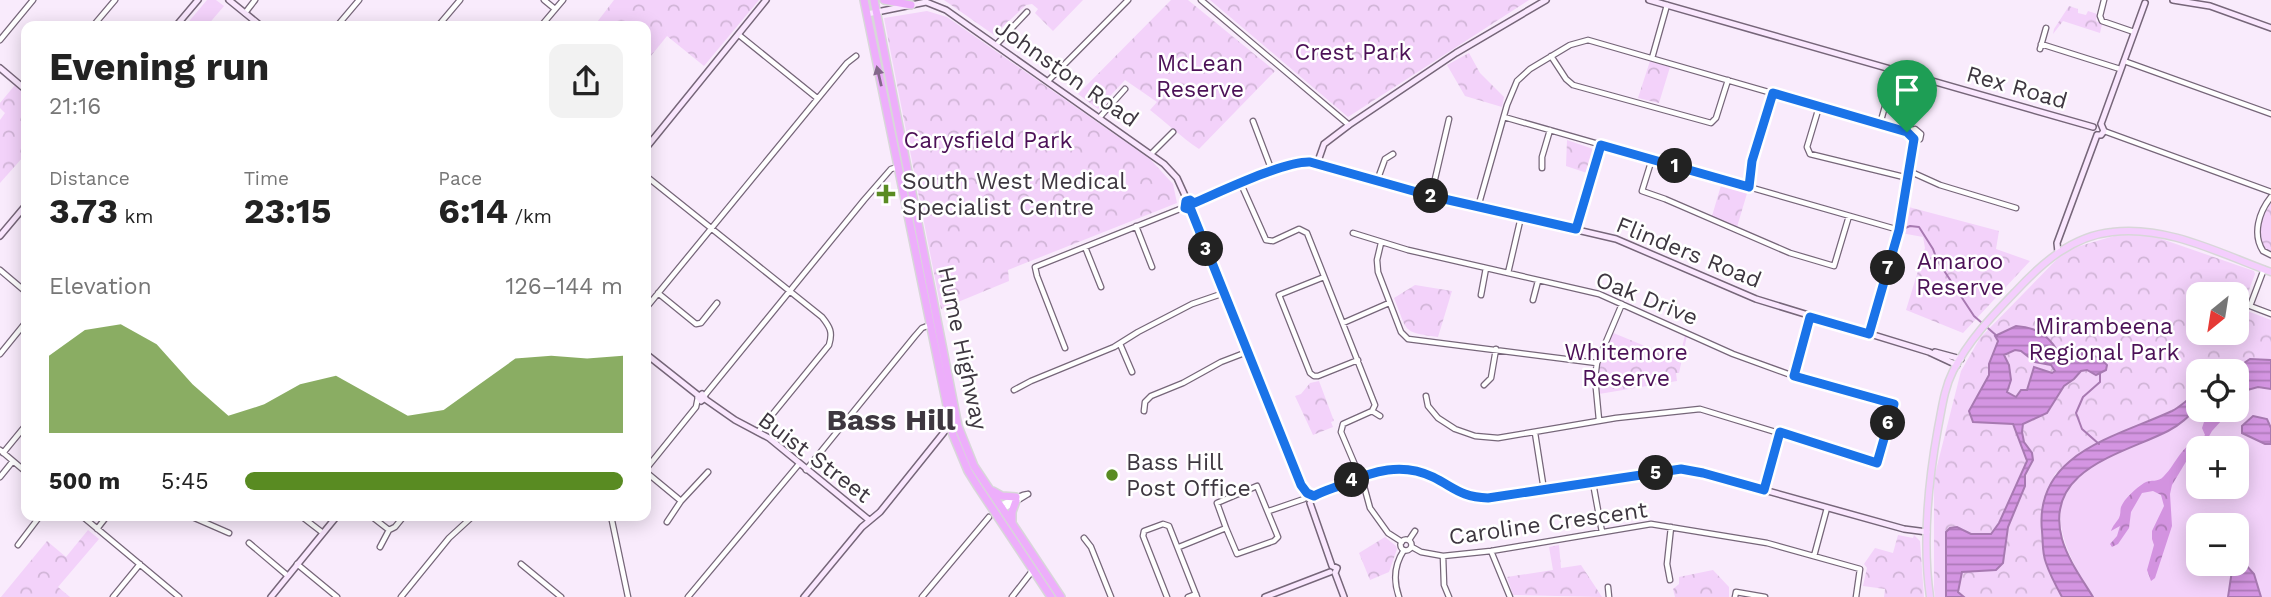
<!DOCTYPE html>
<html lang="en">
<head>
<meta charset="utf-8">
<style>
	:root { --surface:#fff; --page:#f2f2f2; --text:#222; --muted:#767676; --accent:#598b22 }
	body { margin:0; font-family:"Work Sans",sans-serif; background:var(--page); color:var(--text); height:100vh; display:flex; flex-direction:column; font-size:26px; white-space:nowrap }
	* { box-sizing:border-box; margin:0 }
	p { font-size:23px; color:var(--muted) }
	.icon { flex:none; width:38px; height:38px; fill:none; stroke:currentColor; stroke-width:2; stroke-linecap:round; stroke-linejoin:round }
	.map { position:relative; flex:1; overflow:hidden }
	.details { position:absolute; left:21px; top:21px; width:630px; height:500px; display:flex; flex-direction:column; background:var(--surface); border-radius:14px; box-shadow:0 4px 18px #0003 }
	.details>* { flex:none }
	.needle { width:46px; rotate:210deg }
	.buttons { position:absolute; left:2186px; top:282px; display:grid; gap:14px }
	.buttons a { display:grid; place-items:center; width:63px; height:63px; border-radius:14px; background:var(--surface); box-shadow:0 4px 18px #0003; font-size:35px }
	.pin { position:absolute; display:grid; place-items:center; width:60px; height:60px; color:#fff; margin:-72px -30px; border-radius:50% 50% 50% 0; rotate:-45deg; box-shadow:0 0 7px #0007 }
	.pin .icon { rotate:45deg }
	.km { position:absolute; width:35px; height:35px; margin:-18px; border-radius:50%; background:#222; color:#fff; font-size:19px; line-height:35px; text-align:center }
	.round { display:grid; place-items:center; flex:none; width:74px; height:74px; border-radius:14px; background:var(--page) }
	.summary { display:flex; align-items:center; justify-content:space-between; height:119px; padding:0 28px }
	h1 { font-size:38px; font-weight:700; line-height:52px }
	.stats { display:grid; grid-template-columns:repeat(3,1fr); gap:10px; height:119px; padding:7px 28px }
	.stats div { display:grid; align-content:center }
	.stats b { font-size:35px; font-weight:700 }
	.stats small { font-size:19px; font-weight:400 }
	.stats p { font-size:19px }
	.chart { height:196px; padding:14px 28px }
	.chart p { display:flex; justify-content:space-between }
	.chart svg { width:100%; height:126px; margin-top:7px; fill:var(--accent); opacity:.7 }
	ul { padding:0 28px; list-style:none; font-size:23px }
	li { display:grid; grid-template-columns:112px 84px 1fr; align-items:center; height:52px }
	li i { height:18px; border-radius:9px; background:var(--accent) }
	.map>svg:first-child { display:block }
	.green { fill:#f3d2fa; fill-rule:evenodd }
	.forest { fill:url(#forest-crowns) }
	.park { fill:url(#park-crowns); fill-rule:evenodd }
	.water { fill:url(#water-rules); stroke:#a779b1; stroke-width:2; fill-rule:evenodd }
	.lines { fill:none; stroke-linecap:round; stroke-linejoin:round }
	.stream { stroke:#a779b1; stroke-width:2 }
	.street-casing { stroke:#766679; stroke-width:7 }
	.secondary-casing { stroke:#766679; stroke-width:8 }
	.primary-casing { stroke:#d8d7d9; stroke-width:9 }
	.highway-casing { stroke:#d8d7d9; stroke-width:10 }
	.street { stroke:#fff; stroke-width:4.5 }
	.secondary { stroke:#fae7fe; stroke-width:5 }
	.primary { stroke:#f4cefd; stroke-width:6 }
	.highway { stroke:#edaefb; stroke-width:7 }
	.oneway { fill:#84678b }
	.route-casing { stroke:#fff; stroke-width:14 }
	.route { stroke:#1a73e8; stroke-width:9 }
	.poi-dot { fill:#598b22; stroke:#fff; stroke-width:2.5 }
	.labels { text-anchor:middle; stroke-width:5; stroke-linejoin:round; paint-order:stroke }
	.park-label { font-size:23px; fill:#4c1157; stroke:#fff }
	.street-label { font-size:23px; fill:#3e3740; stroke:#fff }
	.poi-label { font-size:23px; fill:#3e3740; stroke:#fff; text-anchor:start }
	.district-label { font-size:30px; font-weight:bold; fill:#3e3740; stroke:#fff }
</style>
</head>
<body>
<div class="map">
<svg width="2271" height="597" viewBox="0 0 2271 597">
	<defs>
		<pattern id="forest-crowns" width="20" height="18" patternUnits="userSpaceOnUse" patternTransform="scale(1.75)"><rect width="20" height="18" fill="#d393e0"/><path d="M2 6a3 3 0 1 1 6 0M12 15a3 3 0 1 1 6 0" fill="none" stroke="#ad79b7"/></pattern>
		<pattern id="park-crowns" width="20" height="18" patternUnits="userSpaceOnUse" patternTransform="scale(1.75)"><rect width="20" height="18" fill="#f3d2fa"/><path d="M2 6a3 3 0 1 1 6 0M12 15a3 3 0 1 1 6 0" fill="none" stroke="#d1b5d7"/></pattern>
		<pattern id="water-rules" width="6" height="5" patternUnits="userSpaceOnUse" patternTransform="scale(1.75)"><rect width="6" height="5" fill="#d495e2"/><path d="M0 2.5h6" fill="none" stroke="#ad7ab9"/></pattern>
	</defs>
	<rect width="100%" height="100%" fill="#f9ebfc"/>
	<!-- green -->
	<path class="green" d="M 207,0 L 216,0 L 224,6 L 207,26 L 185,26 Z
		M 2258,387 L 2271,389 L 2271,597 L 2093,597 C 2070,559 2037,506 2085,471 C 2101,460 2120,452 2138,444 C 2164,432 2177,428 2198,407 L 2198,410 L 2236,410 L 2237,393 ZM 2198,448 L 2236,448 L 2236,486 L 2198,486 ZM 2198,525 L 2236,525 L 2236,564 L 2198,564 Z"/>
	<!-- forest -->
	<path class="forest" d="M 2210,410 L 2226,410 L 2222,412 L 2222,420 L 2212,431 L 2204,445 L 2198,448 L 2187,460 L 2172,485 L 2170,494 L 2172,526 L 2155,578 L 2151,581 L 2147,570 L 2154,545 L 2152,539 L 2152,531 L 2164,506 L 2161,495 L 2153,491 L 2142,493 L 2131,512 L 2129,528 L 2118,544 L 2112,547 L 2110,544 L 2117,536 L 2120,526 L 2111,531 C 2113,525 2116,523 2119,518 C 2121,514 2120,510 2121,507 C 2124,499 2136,488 2144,483 C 2151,479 2158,483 2164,476 C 2178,462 2179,446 2202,439 L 2205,435 L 2202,428 L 2204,422 L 2197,418 Z"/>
	<!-- park -->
	<path class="park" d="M 614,0 L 759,0 L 704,66 L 667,36 L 646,62 L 646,26 L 594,26 Z
		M 944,0 L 1083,0 L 1053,31 L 1035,13 L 1038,9 L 1032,4 L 1026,5 L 994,35 Z
		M 1171,0 L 1188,0 L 1275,71 L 1199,149 C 1181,137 1167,123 1150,110 L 1157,102 L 1125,80 L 1098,109 L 1078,94 Z
		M 1210,0 L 1529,0 L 1348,117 Z
		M 2069,6 L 2078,9 L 2078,13 L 2086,15 L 2088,11 L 2097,14 L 2096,21 L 2102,24 L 2100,33 L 2063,21 L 2053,34 L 2054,29 Z
		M 927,11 L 947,17 L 1150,159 L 1173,184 L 1177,203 L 1008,270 L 1009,281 L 941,309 L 884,18 Z
		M 1469,53 L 1480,73 L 1504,97 L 1502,107 L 1465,96 L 1447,65 Z
		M 1650,61 L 1670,67 L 1659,103 L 1638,98 Z
		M 15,85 L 26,95 L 26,159 L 23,157 L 0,183 L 0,120 L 5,113 L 0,108 L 0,103 Z
		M 1567,140 L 1593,149 L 1587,173 L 1566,166 Z
		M 1722,182 L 1748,190 L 1737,227 L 1712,216 Z
		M 2271,203 L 2271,253 L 2263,247 C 2257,230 2262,217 2271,203 Z
		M 1905,206 L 1999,231 L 1996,249 L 2030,261 L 1963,333 L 1906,310 L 1925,248 L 1923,237 L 1901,233 Z
		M 2121,234 L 2153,236 L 2254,271 L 2255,274 L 2242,309 L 2271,320 L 2271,360 L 2250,359 L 2232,371 L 2198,371 L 2198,393 L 2188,398 L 2176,409 L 2113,435 L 2073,458 L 2055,474 L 2043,500 L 2045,561 L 2062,597 L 1935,597 L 1934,589 L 1934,478 L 1961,371 L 1980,338 L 2059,257 L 2073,248 ZM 2198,294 L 2236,294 L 2236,332 L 2198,332 Z
		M 1415,285 L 1452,291 L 1438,337 C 1401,332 1408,332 1394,298 Z
		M 1611,332 L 1679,360 L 1685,335 L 1687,336 L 1679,373 L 1676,373 L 1677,381 L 1599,394 C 1594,372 1603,352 1611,332 Z
		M 1319,381 L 1334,421 L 1331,422 L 1333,427 L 1313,435 L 1295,396 L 1301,394 L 1310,383 Z
		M 88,530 L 99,539 L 58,587 L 70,597 L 1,597 L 47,541 L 66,557 Z
		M 1898,535 L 1913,538 L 1914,535 L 1920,541 L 1924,597 L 1884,597 L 1885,589 L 1863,586 L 1867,568 L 1864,564 L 1875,548 L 1893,553 Z
		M 1385,537 L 1396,546 L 1397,549 L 1389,572 L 1370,580 L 1359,553 Z
		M 1559,545 L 1561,568 L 1581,565 L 1602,597 L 1513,595 L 1507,577 L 1553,570 L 1549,547 Z
		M 1713,570 L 1729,587 L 1729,597 L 1675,597 L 1673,589 L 1679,584 L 1679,577 Z"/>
	<!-- water -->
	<path class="water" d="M 2016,326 C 2035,327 2047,334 2057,350 C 2073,351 2096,351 2107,365 L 2106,370 L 2096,375 L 2087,370 L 2081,371 L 2074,379 L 2064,386 L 2047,413 L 2023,424 L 2022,432 L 2024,442 L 2032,453 L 2033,460 L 2025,475 L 2025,486 L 2008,527 L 2003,563 L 1996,570 L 1962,572 L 1958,592 L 1964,597 L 1946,597 L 1946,532 L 1950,528 L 1957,527 L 1971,534 L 1991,534 L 1999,523 L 2027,461 L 2013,424 L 1973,422 L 1969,411 L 1989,375 L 1989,364 L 1998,341 L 1995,336 ZM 2015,350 L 2021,351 L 2035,362 L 2051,365 L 2055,371 L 2052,373 L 2034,367 L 2027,390 L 2021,390 L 2016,397 L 2007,392 L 2011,380 L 2009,365 L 2004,355 Z
		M 2250,359 L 2271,360 L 2271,389 L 2258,387 L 2237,393 L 2236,371 L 2232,371 Z
		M 2198,393 L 2198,407 C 2189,416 2180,425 2168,431 C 2123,454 2043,469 2062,539 C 2068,560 2082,579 2093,597 L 2062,597 C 2056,586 2050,575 2046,563 C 2042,553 2043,541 2042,531 C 2034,453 2116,437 2172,411 C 2182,406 2188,398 2198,393 Z
		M 2253,416 L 2267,419 L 2271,428 L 2271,444 L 2265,444 L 2242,433 L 2242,426 Z
		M 2237,548 L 2245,564 L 2254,574 L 2261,597 L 2228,597 L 2233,564 L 2236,564 Z"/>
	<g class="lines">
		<!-- stream -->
		<path class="stream" d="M 1903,229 L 1910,226 L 1919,227 L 1933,249 L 1937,260 L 1974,316 L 1997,336
			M 2099,444 L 2082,429 L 2076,413 L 2083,397 L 2100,382 L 2100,374"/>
		<defs>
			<path id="street" d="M 544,0 L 555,9
				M 1201,0 L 1349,125
				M 2104,0 L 2100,16 L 2102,21 L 2134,32
				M 245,13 L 255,0
				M 93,26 L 115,0
				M 337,26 L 359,0
				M 438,26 L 460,0
				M 541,26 L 563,0
				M 739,35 L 817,98
				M 0,40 L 33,0
				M 2041,44 L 2120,69
				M 996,45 L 1027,12
				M 2040,49 L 2046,28
				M 1551,56 L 1566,79 L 1573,85 L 1711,123 L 1716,118 L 1728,80
				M 1652,58 L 1667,5
				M 2124,61 L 2271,114
				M 1048,81 L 1128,0
				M 1819,107 L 1807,147 L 1810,154 L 1908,178
				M 1504,117 L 1899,230
				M 1099,118 L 1125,89
				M 1253,121 L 1272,171
				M 1880,124 L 1895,71
				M 2104,131 L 2271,192
				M 1909,132 L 1915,129 L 1921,134 L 1920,139 L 1914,142
				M 1151,154 L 1173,132
				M 1652,159 L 1642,191 L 1665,199 L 1790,253 L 1834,266 L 1849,216
				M 1542,168 L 1542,157 L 1550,130
				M 1909,171 L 1940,185 L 2016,208
				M 646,176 L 822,317 C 830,327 833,332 829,345 L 758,432
				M 1377,181 L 1385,159 L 1393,154
				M 1241,184 L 1266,240 L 1273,241 L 1299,229 L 1307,233 L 1375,405 L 1372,411 L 1343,424 L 1341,432 L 1364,486 L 1370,508 L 1388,533 L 1402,542
				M 1749,187 L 1752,161 L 1773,93
				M 1431,196 L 1449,119
				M 2271,197 C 2259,212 2252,234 2263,251 L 2271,255
				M 1478,207 L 1507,105 L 1517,81 L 1530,69 L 1570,45 L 1588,40 L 1907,132 L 1912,135 L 1914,142 L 1902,204 L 1899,230 L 1869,333
				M 1136,226 L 1152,267
				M 1576,229 L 1601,145
				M 1353,233 L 1408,250 L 1599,294 L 1733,354 L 1802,379 L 1894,405 L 1877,463 L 1700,409 L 1616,418 L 1498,438 L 1475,436 L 1455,429 L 1438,418 L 1428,406 L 1426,396
				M 1381,243 L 1377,260 L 1378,272 L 1401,332 L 1408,339 L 1597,363
				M 1085,247 L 1101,287
				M 2264,269 L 2250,306 L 2271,314
				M 0,270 L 26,292
				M 1508,273 L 1521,217
				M 1324,277 L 1279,295 L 1310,373 L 1314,376 L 1318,376 L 1358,360
				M 658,293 L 696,324 L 701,323 L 717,303
				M 1481,295 L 1486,268
				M 1533,300 L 1538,281
				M 646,308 L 847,63 L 856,56
				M 1343,323 L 1389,303
				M 1120,344 L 1132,372
				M 1065,348 L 1037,276 L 1035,267 L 1185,207
				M 0,354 L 26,322
				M 1794,376 L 1810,317
				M 1484,385 L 1491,378 L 1496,349
				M 1014,390 L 1031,381 L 1114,347 L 1138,332 L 1192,304 L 1224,293
				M 705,395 L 864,200 L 891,169 L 898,167
				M 1144,411 L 1145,402 L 1151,396 L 1183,383 L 1221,362 L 1247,352
				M 1372,411 L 1380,416
				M 1599,420 L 1595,378 L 1597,363 L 1622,304
				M 1535,433 L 1544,490
				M 0,450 L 26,472
				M 3,453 L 26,425
				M 646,469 L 696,407 L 698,397
				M 806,470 L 915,336 L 922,328 L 930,325
				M 646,472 L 681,501
				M 0,477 L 13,461
				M 1593,483 L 1602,532
				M 1764,490 L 1780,432
				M 1000,505 L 1023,495 L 1028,494
				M 1002,510 L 1028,494
				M 1269,511 L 1304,499
				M 82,516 L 179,597
				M 190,516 L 229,533
				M 301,516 L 323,533
				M 371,516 L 389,530 L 395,527 L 404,516
				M 611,516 L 628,597
				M 667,522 L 681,501 L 708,472
				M 97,529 L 107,516
				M 1084,538 L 1091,547 L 1111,597
				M1400.5 545a5.5 5.5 0 1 1 11 0a5.5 5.5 0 1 1-11 0Z
				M 1409,540 L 1415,531
				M 249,543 L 288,576
				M 18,545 L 40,516
				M 380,547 L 389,530
				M 1179,547 L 1226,528 L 1237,554 L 1274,541 L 1278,537 L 1257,486 L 1217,503 L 1226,528
				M 1412,547 L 1421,552 L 1443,556 L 1491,551 L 1651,524 L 1767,543 L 1860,569 L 1856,597
				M 1491,551 L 1510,597
				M 1443,556 L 1444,585 L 1449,597
				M 1814,556 L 1827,508
				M 297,564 L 337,597
				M 521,564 L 561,597
				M 1670,580 L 1667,564 L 1671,527
				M 1608,587 L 1609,597
				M 113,597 L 140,564
				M 401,597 L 449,538 L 473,516
				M 688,597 L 799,464
				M 922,597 L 989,517
				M 1012,597 L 1033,570
				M 1167,597 L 1143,536 L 1144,531 L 1163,524 L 1169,526 L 1197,597
				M 1188,597 L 1196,594
				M 1399,597 C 1393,580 1394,565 1404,550
				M 1735,597 L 1736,592 L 1765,597"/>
			<path id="secondary" d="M 229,0 L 261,26
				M 1649,0 L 2093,127
				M 2173,0 L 2210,6 L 2271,28
				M 867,14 L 926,2 L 946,10 L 1164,164 L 1177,178 L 1187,200
				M 176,26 L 198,0
				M 0,68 L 26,90
				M 2101,124 L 2145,3
				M 2097,135 L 2101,135 L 2104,131 L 2101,124
				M 646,148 L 766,0
				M 1317,164 L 1324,144 L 1349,125 L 1456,53 L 1546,0
				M 1194,203 C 1219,193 1286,161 1309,162 L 1431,196 L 1616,239 L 1756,299 L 1929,352 L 1957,365
				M 1191,210 L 1301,485 L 1307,493 L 1314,496
				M 0,236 L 26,205
				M 2058,252 L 2057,243 L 2097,135
				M 1935,352 L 1961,359
				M 646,354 L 699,396
				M 702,394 L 705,398 L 701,401 L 698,397 Z
				M 705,399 L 735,420 L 769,438 L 869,520
				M 1314,496 L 1372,473 L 1388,469 L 1417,471 L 1433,477 L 1463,494 L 1495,498 L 1681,469 L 1703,473 L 1904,529 L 1927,532
				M 1310,503 L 1332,566 L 1337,568 L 1335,573 L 1344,597
				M 271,597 L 337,516
				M 804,597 L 862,527 L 880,512 L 945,431 L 953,427
				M 1265,597 L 1330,572"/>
			<path id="primary" d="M 1930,597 C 1922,541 1928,483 1938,428 C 1942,408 1944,389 1953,371 C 1968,341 1992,316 2015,292 C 2042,263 2072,236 2112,232 C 2167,225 2221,254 2271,272"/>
			<path id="highway" d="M 864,0 L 953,435 L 968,471 L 978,487 L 1051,597
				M 874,0 L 958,426 L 974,466 L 1061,597
				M 884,0 L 911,5
				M 993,491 L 1002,496 L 1016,497
				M 1012,523 L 1012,512 L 1016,501"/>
		</defs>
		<!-- street casing -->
		<use href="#street" class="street-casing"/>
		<!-- secondary casing -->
		<use href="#secondary" class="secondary-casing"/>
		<!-- primary casing -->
		<use href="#primary" class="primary-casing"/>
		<!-- highway casing -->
		<use href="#highway" class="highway-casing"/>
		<!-- street -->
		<use href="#street" class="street"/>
		<!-- secondary -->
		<use href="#secondary" class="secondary"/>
		<!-- primary -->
		<use href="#primary" class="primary"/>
		<!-- highway -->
		<use href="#highway" class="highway"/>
	</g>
	<!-- one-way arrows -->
	<defs><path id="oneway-solid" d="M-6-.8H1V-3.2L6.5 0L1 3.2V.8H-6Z" transform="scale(1.75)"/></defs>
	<use class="oneway" href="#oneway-solid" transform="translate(879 76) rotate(-103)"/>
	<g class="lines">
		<defs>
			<path id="route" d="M 1773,93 L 1907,132 L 1914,139 L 1899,230 L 1869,334 L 1810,317 L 1794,376 L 1894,404 L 1877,463 L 1780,432 L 1764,490 L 1703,473 L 1681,469 L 1488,498 C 1461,497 1455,488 1433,477 C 1402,462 1373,471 1344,484 C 1334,488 1323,491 1314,496 L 1307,493 L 1301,485 L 1191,210 L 1185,208 L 1186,201 L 1190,200 L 1194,203 C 1220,192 1284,161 1310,162 L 1431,196 L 1576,229 L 1601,145 L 1749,187 L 1752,161 Z"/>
		</defs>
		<!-- route casing -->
		<use href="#route" class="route-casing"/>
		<!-- route -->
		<use href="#route" class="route"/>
	</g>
	<!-- markers -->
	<g class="poi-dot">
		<path d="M882.5 183.5h7v7h7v7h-7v7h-7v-7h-7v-7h7z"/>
		<circle cx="1112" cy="475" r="7"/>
	</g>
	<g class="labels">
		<!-- park labels -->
		<g class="park-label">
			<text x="1353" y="60">Crest Park</text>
			<text x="1200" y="71">McLean<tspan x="1200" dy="26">Reserve</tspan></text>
			<text x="988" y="148">Carysfield Park</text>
			<text x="1960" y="269">Amaroo<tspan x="1960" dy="26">Reserve</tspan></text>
			<text x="2104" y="334">Mirambeena<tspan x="2104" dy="26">Regional Park</tspan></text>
			<text x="1626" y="360">Whitemore<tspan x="1626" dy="26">Reserve</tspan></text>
		</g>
		<!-- street labels -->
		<g class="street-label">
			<text transform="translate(1067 73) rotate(35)" y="8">Johnston Road</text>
			<text transform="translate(2017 87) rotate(16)" y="8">Rex Road</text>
			<text transform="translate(1689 252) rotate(22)" y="8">Flinders Road</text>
			<text transform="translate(1647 298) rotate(22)" y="8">Oak Drive</text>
			<text transform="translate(963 348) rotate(78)" y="8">Hume Highway</text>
			<text transform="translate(815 457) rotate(37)" y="8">Buist Street</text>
			<text transform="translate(1548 523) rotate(-8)" y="8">Caroline Crescent</text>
		</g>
		<!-- poi labels -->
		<g class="poi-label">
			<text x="902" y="189">South West Medical<tspan x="902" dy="26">Specialist Centre</tspan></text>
			<text x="1126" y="470">Bass Hill<tspan x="1126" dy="26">Post Office</tspan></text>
		</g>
		<!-- district labels -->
		<g class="district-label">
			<text x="891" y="430">Bass Hill</text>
		</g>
	</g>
</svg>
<div class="buttons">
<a><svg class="needle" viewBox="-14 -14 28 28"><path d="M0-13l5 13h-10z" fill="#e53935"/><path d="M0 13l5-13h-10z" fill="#767676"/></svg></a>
<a><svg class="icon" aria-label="locate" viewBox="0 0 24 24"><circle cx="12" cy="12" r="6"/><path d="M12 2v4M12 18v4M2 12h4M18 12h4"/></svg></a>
<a>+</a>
<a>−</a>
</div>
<div class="pin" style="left:1907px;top:132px;background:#1e9e55"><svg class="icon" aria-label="arrive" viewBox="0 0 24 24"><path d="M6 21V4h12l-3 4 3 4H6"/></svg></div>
<b class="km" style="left:1675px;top:166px">1</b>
<b class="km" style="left:1431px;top:196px">2</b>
<b class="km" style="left:1206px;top:249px">3</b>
<b class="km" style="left:1352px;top:480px">4</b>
<b class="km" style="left:1656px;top:473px">5</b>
<b class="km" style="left:1888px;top:423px">6</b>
<b class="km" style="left:1888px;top:268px">7</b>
<section class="details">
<div class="summary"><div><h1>Evening run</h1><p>21:16</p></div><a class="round"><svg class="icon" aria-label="share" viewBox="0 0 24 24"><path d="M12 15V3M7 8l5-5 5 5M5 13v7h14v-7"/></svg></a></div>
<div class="stats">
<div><p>Distance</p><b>3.73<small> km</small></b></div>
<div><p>Time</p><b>23:15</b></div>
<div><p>Pace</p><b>6:14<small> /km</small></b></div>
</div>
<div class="chart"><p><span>Elevation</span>126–144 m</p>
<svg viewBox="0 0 160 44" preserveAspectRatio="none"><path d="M0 44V17L10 8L20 6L30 13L40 27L50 38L60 34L70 27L80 24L90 31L100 38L110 36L120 27L130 18L140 17L150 18L160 17V44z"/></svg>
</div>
<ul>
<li><b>500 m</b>5:45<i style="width:100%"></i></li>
</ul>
</section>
</div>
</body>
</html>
